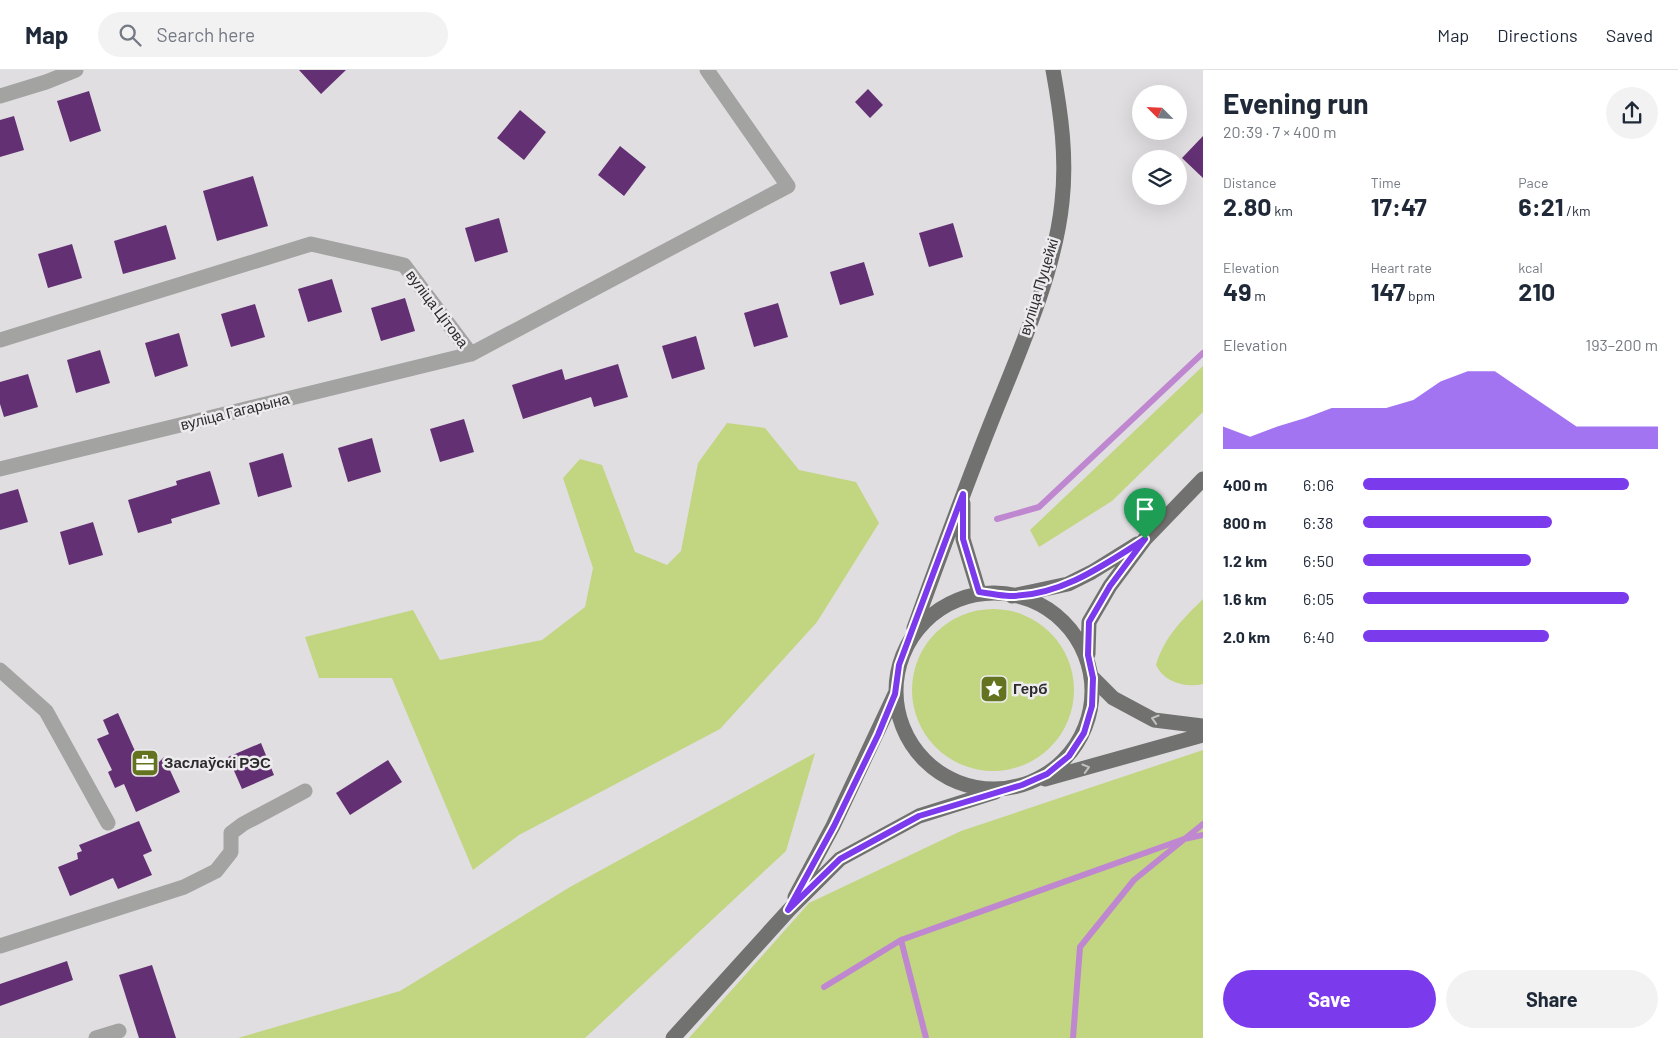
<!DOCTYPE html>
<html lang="en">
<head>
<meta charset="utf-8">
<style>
	:root { --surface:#fff; --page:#f2f2f3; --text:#1f2937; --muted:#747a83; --line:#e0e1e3; --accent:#7c3aed }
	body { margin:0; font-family:Barlow,sans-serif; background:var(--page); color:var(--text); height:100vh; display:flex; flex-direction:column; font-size:19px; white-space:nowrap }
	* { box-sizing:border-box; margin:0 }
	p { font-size:16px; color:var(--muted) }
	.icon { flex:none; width:28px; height:28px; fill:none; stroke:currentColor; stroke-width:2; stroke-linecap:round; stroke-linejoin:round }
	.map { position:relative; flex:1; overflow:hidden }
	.side { display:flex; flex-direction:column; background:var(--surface); width:475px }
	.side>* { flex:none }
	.needle { width:32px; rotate:294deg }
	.buttons { position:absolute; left:1132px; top:15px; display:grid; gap:10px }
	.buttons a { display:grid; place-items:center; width:55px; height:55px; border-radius:50%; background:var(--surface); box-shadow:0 5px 20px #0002; font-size:25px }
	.pin { position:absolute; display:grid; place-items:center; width:42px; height:42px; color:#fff; margin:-51px -21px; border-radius:50% 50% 50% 0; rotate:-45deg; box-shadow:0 0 5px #0007 }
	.pin .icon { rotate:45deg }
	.round { display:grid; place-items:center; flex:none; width:52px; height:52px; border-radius:26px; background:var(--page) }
	.head { display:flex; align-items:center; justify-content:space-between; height:85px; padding:0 20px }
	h1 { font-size:28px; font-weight:700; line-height:38px }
	.figures { display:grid; grid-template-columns:repeat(3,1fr); gap:8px; height:85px; padding:5px 20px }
	.figures div { display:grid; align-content:center }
	.figures b { font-size:25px; font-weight:700 }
	.figures small { font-size:14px; font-weight:400 }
	.figures p { font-size:14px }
	.chart { height:140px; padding:10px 20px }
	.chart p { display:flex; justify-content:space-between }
	.chart svg { width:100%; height:90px; margin-top:5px; fill:var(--accent); opacity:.7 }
	.action { display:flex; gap:10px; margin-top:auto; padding:10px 20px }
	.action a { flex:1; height:58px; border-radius:30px; background:var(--accent); color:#fff; font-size:20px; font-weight:700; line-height:58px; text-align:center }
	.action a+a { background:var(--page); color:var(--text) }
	ul { padding:0 20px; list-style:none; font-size:16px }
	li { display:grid; grid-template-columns:80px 60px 1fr; align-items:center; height:38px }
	li i { height:12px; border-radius:6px; background:var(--accent) }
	header { display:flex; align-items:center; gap:30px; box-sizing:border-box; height:70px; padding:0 25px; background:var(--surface); border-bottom:1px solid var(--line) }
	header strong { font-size:24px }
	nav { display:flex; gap:28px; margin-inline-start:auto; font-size:18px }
	.search { width:350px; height:45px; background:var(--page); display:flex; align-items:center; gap:12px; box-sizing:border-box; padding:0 18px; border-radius:28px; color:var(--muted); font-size:19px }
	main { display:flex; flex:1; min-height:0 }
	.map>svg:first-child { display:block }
	.green { fill:#c2d581 }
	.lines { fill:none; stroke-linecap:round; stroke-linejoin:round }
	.stream { stroke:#be87d0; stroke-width:6 }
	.building { fill:#633073 }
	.minor { stroke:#a3a3a2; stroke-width:15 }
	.major { stroke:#71726f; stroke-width:15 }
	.oneway { stroke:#c2c1c2 }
	.route-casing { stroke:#fff; stroke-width:10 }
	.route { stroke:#7c3aed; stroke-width:6 }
	.labels { text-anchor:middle; stroke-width:5; stroke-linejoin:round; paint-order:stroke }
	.street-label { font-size:15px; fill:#2d2c2d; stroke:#edebee }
	.poi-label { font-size:15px; font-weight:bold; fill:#2d2c2d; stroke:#edebee; text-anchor:start }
</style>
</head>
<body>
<header>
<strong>Map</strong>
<div class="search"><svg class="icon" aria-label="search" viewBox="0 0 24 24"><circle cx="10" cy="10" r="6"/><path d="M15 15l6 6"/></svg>Search here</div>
<nav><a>Map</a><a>Directions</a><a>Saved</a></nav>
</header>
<main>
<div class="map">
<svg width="1203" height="968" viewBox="0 0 1203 968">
	<rect width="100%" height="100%" fill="#e0dee1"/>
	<!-- green -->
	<path class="green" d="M 1203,296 L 1203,342 L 1112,431 L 1039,477 L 1030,460 Z
		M 727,353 L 765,358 L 799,400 L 856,412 L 879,453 L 817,552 L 720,659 L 519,765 L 473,800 L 392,608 L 319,608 L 305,567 L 413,540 L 440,590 L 542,570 L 585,537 L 593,498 L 563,408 L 580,389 L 602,395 L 635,482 L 667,495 L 681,481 L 698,393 Z
		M 1203,529 L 1203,614 C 1185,618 1164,612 1156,595 C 1164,567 1183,549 1203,529 Z
		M912 620a81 81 0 1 1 162 0a81 81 0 1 1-162 0Z
		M 1203,680 L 1203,968 L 689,968 L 809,833 L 961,761 Z
		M 815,683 L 786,781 L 585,968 L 238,968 L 400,921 L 570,817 Z"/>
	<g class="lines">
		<!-- stream -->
		<path class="stream" d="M 997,449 L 1039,437 L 1203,283
			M 901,870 L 1184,769 L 1203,765
			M 824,917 L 901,870 L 926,968
			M 1073,968 L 1080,877 L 1134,810 L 1203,754"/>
	</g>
	<!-- building -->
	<path class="building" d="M 299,0 L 346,0 L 321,24 Z
		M 868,19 L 883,35 L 870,48 L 855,32 Z
		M 89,21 L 101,61 L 70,72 L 57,31 Z
		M 520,40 L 546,62 L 524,90 L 497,68 Z
		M 14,46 L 24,80 L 0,87 L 0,50 Z
		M 1203,66 L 1203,108 L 1182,88 Z
		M 620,76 L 646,97 L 624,126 L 598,105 Z
		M 253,106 L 268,156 L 217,171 L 203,121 Z
		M 499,148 L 508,182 L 475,192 L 465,158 Z
		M 953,153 L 963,187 L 929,197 L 919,163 Z
		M 166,155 L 176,189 L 123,204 L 114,171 Z
		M 72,174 L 82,208 L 48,218 L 38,184 Z
		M 864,192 L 874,225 L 840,235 L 830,202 Z
		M 332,209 L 342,242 L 308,252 L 298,219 Z
		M 405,228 L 415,261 L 381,271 L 371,238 Z
		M 778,233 L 788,267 L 754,277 L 744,243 Z
		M 255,234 L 265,267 L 231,277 L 221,244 Z
		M 179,263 L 188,296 L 155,307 L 145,273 Z
		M 696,266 L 705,299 L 672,309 L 662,276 Z
		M 100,280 L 110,313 L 76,323 L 67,290 Z
		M 618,294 L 628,327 L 594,337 L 591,327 L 523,349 L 512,315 L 562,299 L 565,310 Z
		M 28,304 L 38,337 L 4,347 L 0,334 L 0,312 Z
		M 464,349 L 474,382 L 440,392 L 430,359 Z
		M 372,368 L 381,402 L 348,412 L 338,378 Z
		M 283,383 L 292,417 L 258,427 L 249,393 Z
		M 210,401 L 220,434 L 171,449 L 172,453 L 138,463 L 128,430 L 177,415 L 176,411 Z
		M 18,419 L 28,452 L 0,460 L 0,424 Z
		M 93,452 L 103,485 L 69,495 L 60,462 Z
		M 118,643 L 139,690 L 155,683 L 159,692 L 164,687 L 180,722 L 136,742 L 124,714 L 115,718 L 108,702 L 112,700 L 97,669 L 109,664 L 103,650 Z
		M 261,673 L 274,705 L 242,719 L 228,687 Z
		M 388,690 L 402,712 L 350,745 L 336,723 Z
		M 139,751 L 152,781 L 143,785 L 152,805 L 118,819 L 113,808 L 70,826 L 58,797 L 78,789 L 77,783 L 82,781 L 79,775 Z
		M 67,891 L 73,910 L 0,936 L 0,914 Z
		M 152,895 L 176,968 L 139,968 L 119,905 Z"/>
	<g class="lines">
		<!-- minor -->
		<path class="minor" d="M 0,26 L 46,12 L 76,0
			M 0,270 L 311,174 L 404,195 L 471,284 L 788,116 L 707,0
			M 0,399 L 471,284
			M 0,600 L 46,641 L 108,753
			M 0,876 L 184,817 L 216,801 L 231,782 L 231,763 L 243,754 L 305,721
			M 96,968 L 119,961"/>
		<!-- major -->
		<path class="major" d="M 963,433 L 963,469 L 979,522
			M896 621a98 98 0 1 1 196 0a98 98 0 1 1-196 0Z
			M 1012,526 L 1068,514 L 1092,502 L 1137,474
			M 914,558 C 940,486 966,415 994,345 C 1020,280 1055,202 1062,132 C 1067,87 1061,44 1053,0
			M 1088,584 L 1089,552 L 1110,516 L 1145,469 L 1203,409
			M 1093,608 L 1113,628 L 1154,650 L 1203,656
			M 1045,709 L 1203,665
			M 795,827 L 833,756 L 895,624
			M 673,968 L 789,840 L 840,789 L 919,746 L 995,722"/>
	</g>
	<!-- one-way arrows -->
	<defs><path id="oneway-chevron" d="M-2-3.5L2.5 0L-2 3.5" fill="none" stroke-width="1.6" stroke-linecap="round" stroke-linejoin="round" transform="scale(1.25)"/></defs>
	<g class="oneway">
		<use href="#oneway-chevron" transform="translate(1155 649) rotate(-163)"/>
		<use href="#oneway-chevron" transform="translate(1086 698) rotate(-16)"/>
	</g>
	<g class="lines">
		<defs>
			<path id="route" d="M 963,424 L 963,469 L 979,522 C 989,523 1000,526 1010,526 C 1061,526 1104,495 1145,469 L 1110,516 L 1089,552 L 1088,585 L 1093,608 L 1092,636 L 1084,663 L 1069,686 L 1047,704 L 1022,715 L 919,746 L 840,789 L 788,840 L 834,756 L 878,665 L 895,624 L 899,595 Z"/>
		</defs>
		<!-- route casing -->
		<use href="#route" class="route-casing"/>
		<!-- route -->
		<use href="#route" class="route"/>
	</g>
	<!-- icons -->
	<defs>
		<symbol id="sight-square" viewBox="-11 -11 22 22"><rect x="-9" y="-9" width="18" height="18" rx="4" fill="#647320" stroke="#edebee"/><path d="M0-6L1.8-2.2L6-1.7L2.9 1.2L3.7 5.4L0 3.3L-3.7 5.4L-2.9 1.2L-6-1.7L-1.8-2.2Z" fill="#fff"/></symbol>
		<symbol id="office-square" viewBox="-11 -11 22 22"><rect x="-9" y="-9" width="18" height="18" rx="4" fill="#647320" stroke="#edebee"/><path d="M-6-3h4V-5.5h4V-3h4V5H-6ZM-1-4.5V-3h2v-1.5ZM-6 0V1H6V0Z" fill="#fff"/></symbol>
	</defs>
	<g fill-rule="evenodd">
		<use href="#sight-square" x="978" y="603" width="32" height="32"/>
		<use href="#office-square" x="129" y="677" width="32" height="32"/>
	</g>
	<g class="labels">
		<!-- street labels -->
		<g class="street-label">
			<text transform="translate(1039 217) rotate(-73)" y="5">вуліца Пуцейкі</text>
			<text transform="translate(437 239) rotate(53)" y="5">вуліца Цітова</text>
			<text transform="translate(235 342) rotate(-14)" y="5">вуліца Гагарына</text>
		</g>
		<!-- poi labels -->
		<g class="poi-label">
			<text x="1013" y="624">Герб</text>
			<text x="164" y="698">Заслаўскі РЭС</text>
		</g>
	</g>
</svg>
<div class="buttons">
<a><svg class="needle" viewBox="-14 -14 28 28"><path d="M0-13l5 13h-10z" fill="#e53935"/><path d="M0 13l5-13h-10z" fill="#747a83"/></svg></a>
<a><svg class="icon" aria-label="layers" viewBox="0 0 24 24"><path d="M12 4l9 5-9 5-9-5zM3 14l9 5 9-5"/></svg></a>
</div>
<div class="pin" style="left:1145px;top:469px;background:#1e9e55"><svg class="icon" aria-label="arrive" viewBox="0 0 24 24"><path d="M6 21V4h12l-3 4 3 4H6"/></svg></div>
</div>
<section class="side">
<div class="head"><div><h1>Evening run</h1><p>20:39 · 7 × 400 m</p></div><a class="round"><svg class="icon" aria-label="share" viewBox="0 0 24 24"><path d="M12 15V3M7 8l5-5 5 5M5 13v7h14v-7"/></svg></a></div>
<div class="figures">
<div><p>Distance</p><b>2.80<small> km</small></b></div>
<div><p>Time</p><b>17:47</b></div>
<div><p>Pace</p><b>6:21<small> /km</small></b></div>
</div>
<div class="figures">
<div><p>Elevation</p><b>49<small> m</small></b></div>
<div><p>Heart rate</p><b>147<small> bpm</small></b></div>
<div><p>kcal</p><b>210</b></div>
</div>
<div class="chart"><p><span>Elevation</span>193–200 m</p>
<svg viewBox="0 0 160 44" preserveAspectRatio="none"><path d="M0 44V33L10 38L20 33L30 29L40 24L50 24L60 24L70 20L80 11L90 6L100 6L110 15L120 24L130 33L140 33L150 33L160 33V44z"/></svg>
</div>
<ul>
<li><b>400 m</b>6:06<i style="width:90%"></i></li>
<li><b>800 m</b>6:38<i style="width:64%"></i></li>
<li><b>1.2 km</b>6:50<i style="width:57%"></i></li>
<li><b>1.6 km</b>6:05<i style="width:90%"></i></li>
<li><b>2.0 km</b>6:40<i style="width:63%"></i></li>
</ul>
<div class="action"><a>Save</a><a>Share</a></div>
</section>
</main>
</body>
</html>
